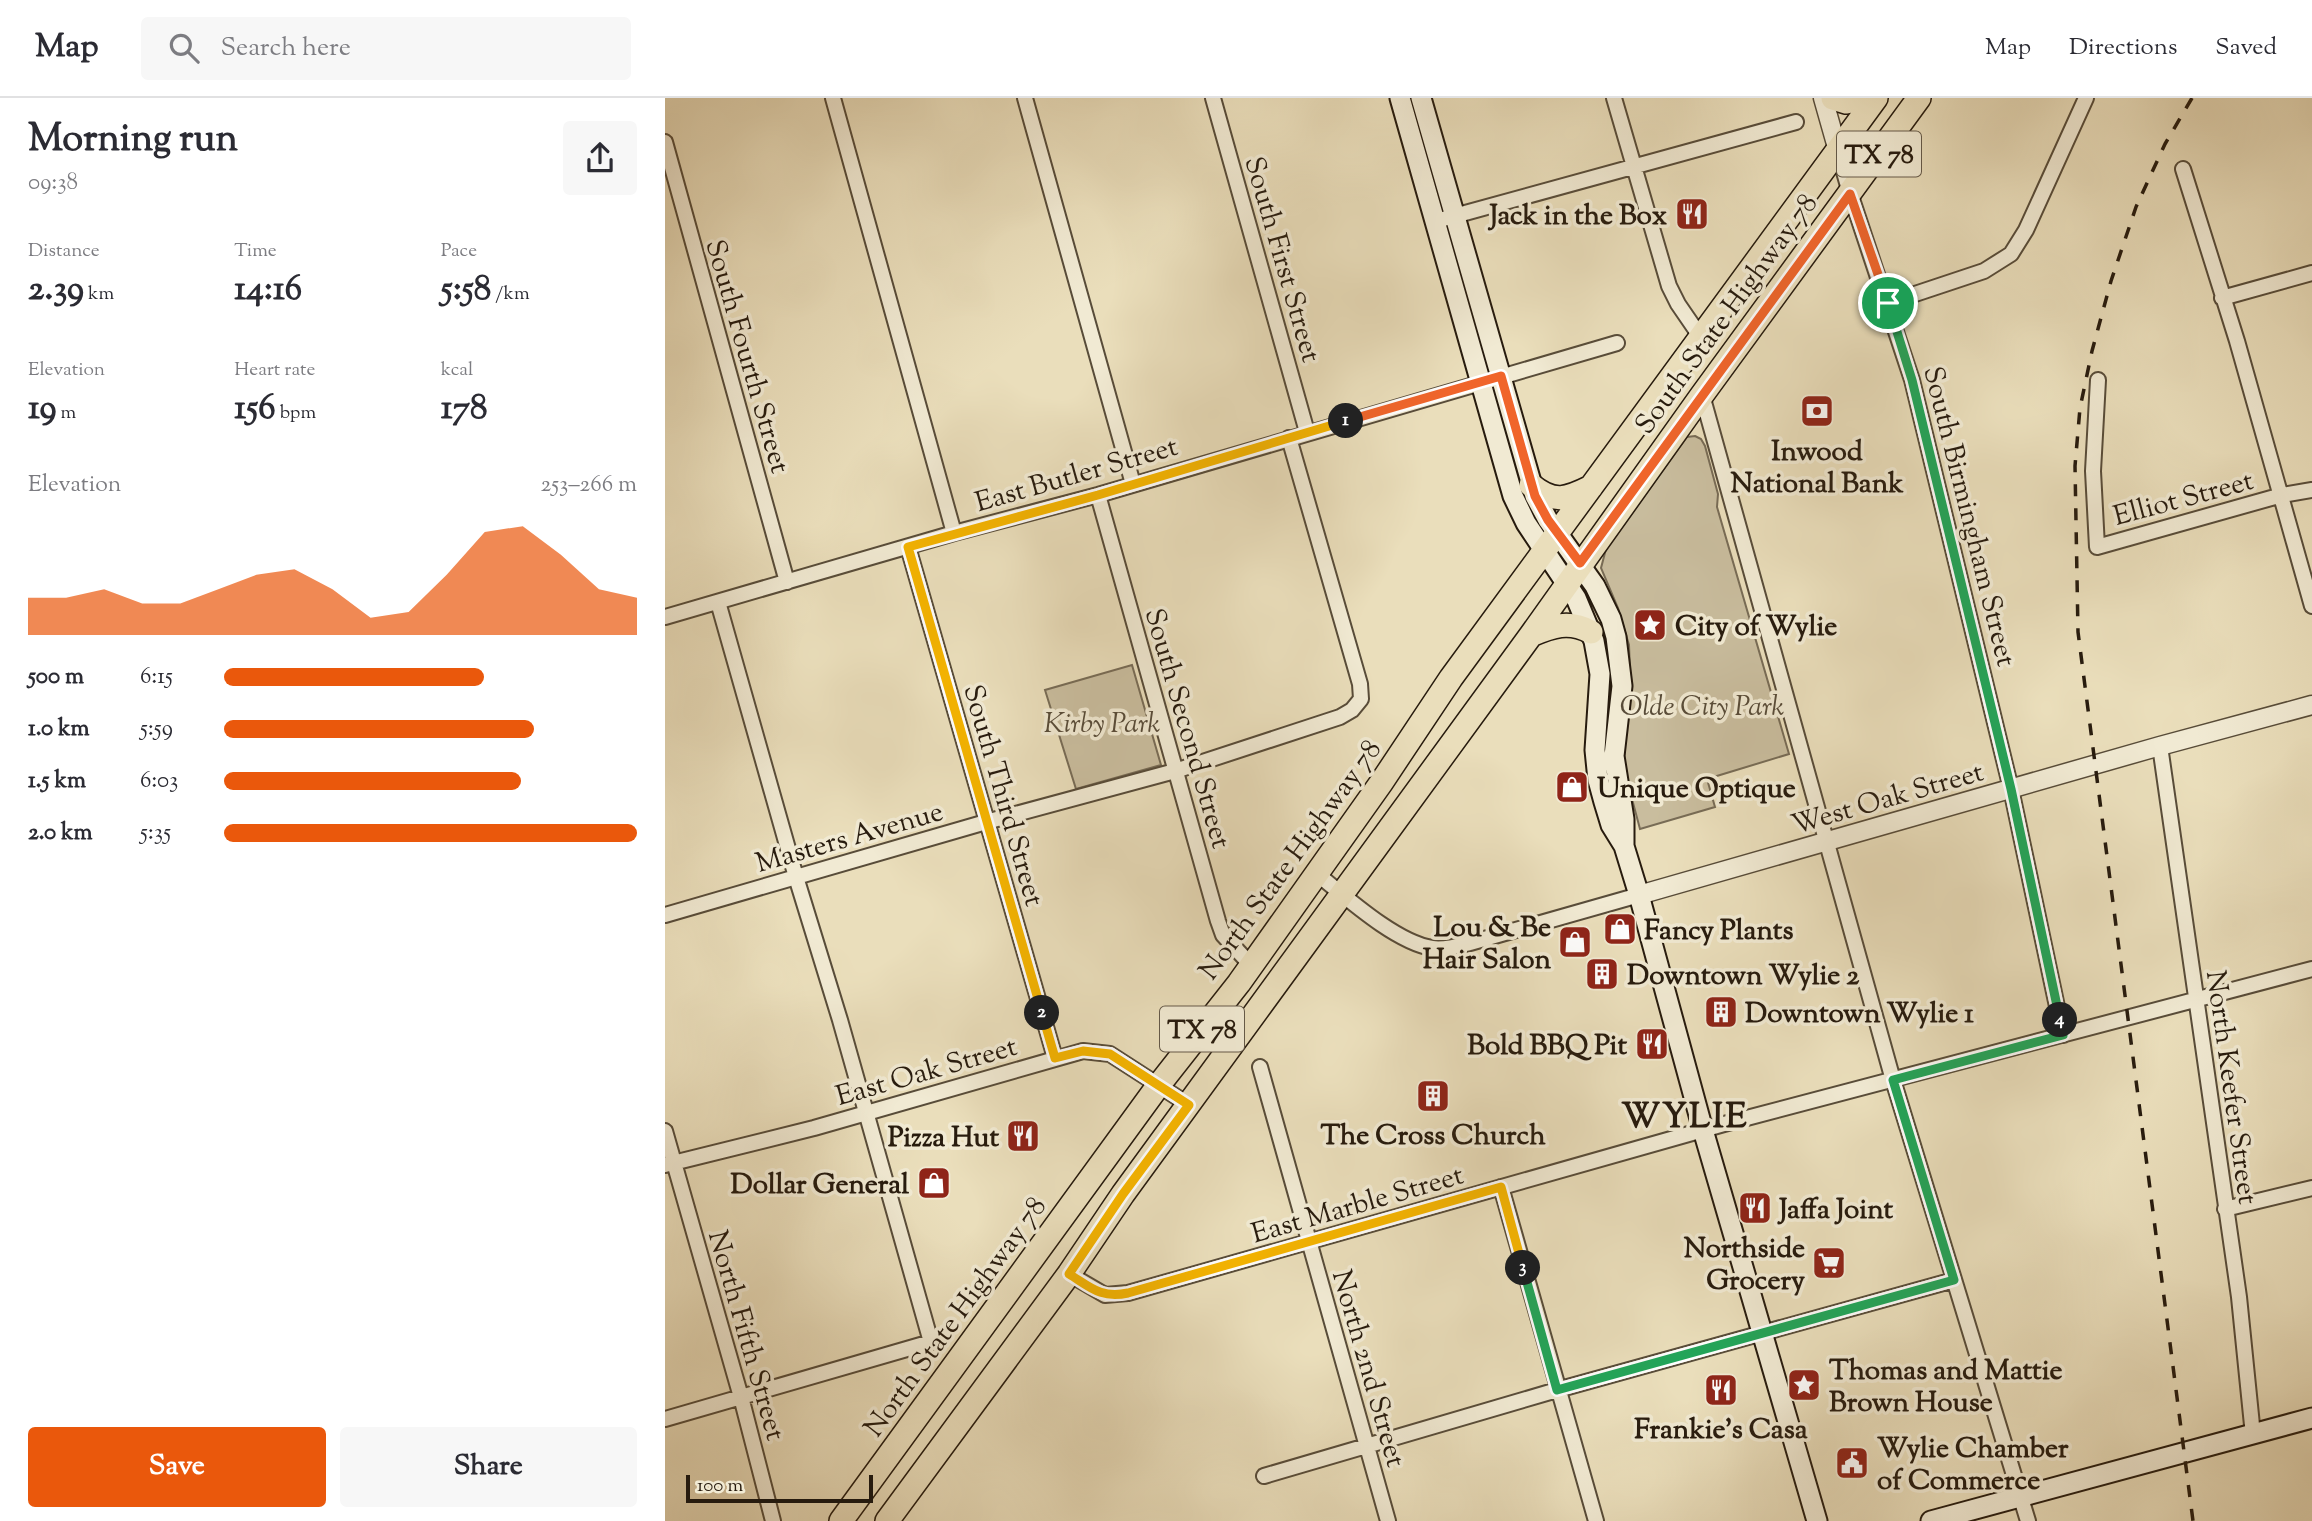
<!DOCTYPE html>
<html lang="en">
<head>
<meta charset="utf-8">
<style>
	:root { --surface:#fff; --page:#f7f7f7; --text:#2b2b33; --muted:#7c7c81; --line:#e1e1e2; --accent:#ea580c }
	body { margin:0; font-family:"Sorts Mill Goudy",serif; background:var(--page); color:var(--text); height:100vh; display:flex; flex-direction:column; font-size:26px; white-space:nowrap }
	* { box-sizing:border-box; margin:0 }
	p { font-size:23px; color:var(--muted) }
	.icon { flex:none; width:38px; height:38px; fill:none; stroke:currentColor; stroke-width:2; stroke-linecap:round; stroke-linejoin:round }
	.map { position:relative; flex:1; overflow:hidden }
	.drawer { display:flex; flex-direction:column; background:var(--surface); width:665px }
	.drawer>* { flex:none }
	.scale { position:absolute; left:21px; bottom:18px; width:187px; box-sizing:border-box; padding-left:7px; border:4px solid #271b0e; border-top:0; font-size:19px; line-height:24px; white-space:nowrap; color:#271b0e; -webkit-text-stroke:5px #f1ead3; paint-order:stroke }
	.pin { position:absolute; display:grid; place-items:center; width:60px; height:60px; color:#fff; margin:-30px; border:4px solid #fff; border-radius:50%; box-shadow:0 2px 7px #0007 }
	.km { position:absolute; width:35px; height:35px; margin:-18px; border-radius:50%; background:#222; color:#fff; font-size:19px; line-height:35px; text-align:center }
	.round { display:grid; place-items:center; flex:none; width:74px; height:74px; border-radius:7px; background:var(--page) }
	.summary { display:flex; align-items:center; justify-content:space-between; height:119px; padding:0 28px }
	h1 { font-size:38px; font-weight:800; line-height:52px }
	.figures { display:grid; grid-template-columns:repeat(3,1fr); gap:10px; height:119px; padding:7px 28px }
	.figures div { display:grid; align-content:center }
	.figures b { font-size:35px; font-weight:800 }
	.figures small { font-size:19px; font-weight:400 }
	.figures p { font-size:19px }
	.chart { height:196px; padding:14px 28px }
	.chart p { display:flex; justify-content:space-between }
	.chart svg { width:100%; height:126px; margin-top:7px; fill:var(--accent); opacity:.7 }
	.cta { display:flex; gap:14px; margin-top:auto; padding:14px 28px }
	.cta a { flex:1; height:80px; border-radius:7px; background:var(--accent); color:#fff; font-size:28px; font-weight:800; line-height:80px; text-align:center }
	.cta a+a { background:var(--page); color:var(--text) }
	ul { padding:0 28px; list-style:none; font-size:23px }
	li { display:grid; grid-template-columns:112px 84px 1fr; align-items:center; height:52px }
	li i { height:18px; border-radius:9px; background:var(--accent) }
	header { display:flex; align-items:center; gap:42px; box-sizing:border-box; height:98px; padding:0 35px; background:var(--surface); border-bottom:2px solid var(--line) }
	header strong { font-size:33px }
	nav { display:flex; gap:38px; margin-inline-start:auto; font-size:24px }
	.search { width:490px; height:63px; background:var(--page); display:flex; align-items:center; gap:18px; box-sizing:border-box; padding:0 24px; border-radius:7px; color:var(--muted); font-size:26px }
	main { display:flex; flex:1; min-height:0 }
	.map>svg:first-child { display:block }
	.green { fill:#c9bd9e; stroke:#786c56; stroke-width:2 }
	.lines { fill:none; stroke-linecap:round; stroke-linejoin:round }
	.minor-casing { stroke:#584c39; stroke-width:18 }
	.tertiary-casing { stroke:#584c39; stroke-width:21 }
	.secondary-casing { stroke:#271b0e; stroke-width:23 }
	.primary-casing { stroke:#271b0e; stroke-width:26 }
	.minor { stroke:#f1ead3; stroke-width:14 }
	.tertiary { stroke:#f1ead3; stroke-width:18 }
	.secondary { stroke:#f1ead3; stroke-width:19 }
	.primary { stroke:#eadebb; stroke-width:23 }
	.rail { stroke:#271b0e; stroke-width:3.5; stroke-dasharray:12 12; stroke-linecap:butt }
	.split-1-casing { stroke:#fff; stroke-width:14 }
	.split-2-casing { stroke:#fff; stroke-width:14 }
	.split-3-casing { stroke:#fff; stroke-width:14 }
	.split-4-casing { stroke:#fff; stroke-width:14 }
	.split-5-casing { stroke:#fff; stroke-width:14 }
	.split-1 { stroke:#f0652b; stroke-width:9 }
	.split-2 { stroke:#f5b400; stroke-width:9 }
	.split-3 { stroke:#f5b400; stroke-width:9 }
	.split-4 { stroke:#22a559; stroke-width:9 }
	.split-5 { stroke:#22a559; stroke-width:9 }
	.labels { text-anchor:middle; stroke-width:7; stroke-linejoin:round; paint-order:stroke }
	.shield { fill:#f1ead3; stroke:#645949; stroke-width:2 }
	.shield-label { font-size:26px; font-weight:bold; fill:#271b0e }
	.poi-label { font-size:28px; font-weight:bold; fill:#271b0e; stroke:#f1ead3; text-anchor:start }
	.street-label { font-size:28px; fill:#271b0e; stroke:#f1ead3 }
	.park-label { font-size:28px; font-style:italic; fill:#584c39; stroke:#f1ead3 }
	.district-label { font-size:35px; font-weight:bold; letter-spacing:2px; fill:#271b0e; stroke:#f1ead3 }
</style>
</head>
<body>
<header>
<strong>Map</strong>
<div class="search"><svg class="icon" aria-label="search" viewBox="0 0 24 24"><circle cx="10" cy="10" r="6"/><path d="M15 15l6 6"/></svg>Search here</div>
<nav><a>Map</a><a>Directions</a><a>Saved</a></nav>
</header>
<main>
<section class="drawer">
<div class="summary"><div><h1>Morning run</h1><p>09:38</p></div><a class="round"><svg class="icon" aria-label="share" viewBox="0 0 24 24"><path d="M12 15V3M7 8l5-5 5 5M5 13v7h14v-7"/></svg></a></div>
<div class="figures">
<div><p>Distance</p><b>2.39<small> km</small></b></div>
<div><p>Time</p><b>14:16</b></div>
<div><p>Pace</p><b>5:58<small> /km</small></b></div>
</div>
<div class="figures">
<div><p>Elevation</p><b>19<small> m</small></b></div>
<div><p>Heart rate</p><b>156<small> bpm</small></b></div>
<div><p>kcal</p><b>178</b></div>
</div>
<div class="chart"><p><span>Elevation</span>253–266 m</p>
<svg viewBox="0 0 160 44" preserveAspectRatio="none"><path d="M0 44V31L10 31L20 28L30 33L40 33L50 28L60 23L70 21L80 28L90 38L100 36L110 23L120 8L130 6L140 16L150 28L160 31V44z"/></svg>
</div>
<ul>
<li><b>500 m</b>6:15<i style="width:63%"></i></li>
<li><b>1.0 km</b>5:59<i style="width:75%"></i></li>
<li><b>1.5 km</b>6:03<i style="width:72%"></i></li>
<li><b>2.0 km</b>5:35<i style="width:100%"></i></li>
</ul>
<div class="cta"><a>Save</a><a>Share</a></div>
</section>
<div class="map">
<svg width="1647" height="1423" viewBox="0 0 1647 1423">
	<rect width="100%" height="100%" fill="#eadebb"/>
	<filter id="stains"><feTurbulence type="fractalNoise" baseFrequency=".00286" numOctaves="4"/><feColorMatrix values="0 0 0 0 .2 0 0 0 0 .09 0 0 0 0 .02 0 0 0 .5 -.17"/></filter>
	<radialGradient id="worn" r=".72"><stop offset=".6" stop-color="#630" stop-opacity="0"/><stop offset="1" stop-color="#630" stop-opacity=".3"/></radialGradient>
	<!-- green -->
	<path class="green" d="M 1030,338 L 1036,341 L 1040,348 L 1053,396 L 1052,409 L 1124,656 L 1042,681 L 1050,709 L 975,731 L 959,671 L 960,636 L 966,598 L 964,547 L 953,510 L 936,470 L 941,451 L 1022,339 Z
		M 467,567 L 496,667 L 411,691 L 380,592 Z"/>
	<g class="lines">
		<defs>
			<path id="minor" d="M 168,0 L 289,435
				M 360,0 L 468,386
				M 548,0 L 642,334
				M 949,0 L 1004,188 L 1013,206 L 1037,241
				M 0,44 L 122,484
				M 1173,53 L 1185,95 L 1247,282 L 1346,691 L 1398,937
				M 1518,71 L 1572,243 L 1647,508
				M 771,123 L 1131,24
				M 1557,200 L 1647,175
				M 1223,205 L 1319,173 L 1346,156 L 1361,132 L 1421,0
				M 1433,282 L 1428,373 L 1432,449 L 1617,397 L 1647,392
				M 1037,297 L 1228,982 L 1363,1423
				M 433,397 L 553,823 L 558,837 L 585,866
				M 243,449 L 390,960
				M 0,519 L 289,435 L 433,397 L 952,245
				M 1495,648 L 1574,1199 L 1588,1337
				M 651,775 C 681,799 730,844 767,850 C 780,852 793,848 805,845 L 974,797
				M 0,817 L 321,724 L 510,673 L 675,619 L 687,612 L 696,601 L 695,586 L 624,340
				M 595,969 L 723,1423
				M 0,1033 L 76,1299 L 108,1423
				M 0,1067 L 149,1030 L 418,953 L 445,956 L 524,1007
				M 836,1089 L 931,1423
				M 1560,1111 L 1647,1090
				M 404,1176 L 440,1197 L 463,1195 L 1059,1026 L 1647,871
				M 0,1321 L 266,1244 L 175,922 L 131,779 L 53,504
				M 599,1378 L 892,1292 L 1289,1182"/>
			<path id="tertiary" d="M 1158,0 L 1173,53
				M 974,797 L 1495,648 L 1647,607"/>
			<path id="secondary" d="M 735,0 L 848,398 L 861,425 L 911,500 L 929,543 L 935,576 L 930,652 L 933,682 L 939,704 L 946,727 L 959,748 L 974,797 L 1038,1032 L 1152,1423
				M 756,0 L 870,398 L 883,422 L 930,488 L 946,521 L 951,539 L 957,588 L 949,658 L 959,721 L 959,747
				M 1266,1423 L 1647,1320"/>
			<path id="primary" d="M 1168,0 L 1181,4 L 1199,0
				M 866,387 C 889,406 902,401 926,389
				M 866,537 C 887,528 904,522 926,534
				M 176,1423 L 493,988 L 574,885 L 716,685 L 786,580 L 1211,0
				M 222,1423 L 404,1176 L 458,1096 L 866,537 L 1037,297 L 1254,0"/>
		</defs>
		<!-- minor casing -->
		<use href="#minor" class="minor-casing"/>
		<!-- tertiary casing -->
		<use href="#tertiary" class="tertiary-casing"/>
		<!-- secondary casing -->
		<use href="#secondary" class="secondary-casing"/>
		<!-- primary casing -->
		<use href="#primary" class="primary-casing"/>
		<!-- minor -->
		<use href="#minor" class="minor"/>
		<!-- tertiary -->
		<use href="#tertiary" class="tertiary"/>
		<!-- secondary -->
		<use href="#secondary" class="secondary"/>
		<!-- primary -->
		<use href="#primary" class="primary"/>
		<!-- rail -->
		<path class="rail" d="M 1527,0 L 1500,46 L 1471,109 L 1446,183 L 1427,253 L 1415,310 L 1410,368 L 1413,534 L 1528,1423"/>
	</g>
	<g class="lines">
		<defs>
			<path id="split-1" d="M 681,323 L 836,278 L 870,398 L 883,422 L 915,465 L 1185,96 L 1223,205"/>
			<path id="split-2" d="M 377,915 L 243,449 L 433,397 L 681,323"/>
			<path id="split-3" d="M 377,915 L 390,960 L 418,953 L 445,956 L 524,1007 L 458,1096 L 404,1176 C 425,1189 436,1201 463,1195 L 836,1089 L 858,1170"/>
			<path id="split-4" d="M 858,1170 L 892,1292 L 1289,1182 L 1228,982 L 1398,937 L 1395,922"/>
			<path id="split-5" d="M 1223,205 L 1247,282 L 1346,691 L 1395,922"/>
		</defs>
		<!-- split-1 casing -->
		<use href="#split-1" class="split-1-casing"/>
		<!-- split-2 casing -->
		<use href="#split-2" class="split-2-casing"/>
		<!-- split-3 casing -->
		<use href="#split-3" class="split-3-casing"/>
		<!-- split-4 casing -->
		<use href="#split-4" class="split-4-casing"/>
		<!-- split-5 casing -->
		<use href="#split-5" class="split-5-casing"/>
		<!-- split-1 -->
		<use href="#split-1" class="split-1"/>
		<!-- split-2 -->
		<use href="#split-2" class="split-2"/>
		<!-- split-3 -->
		<use href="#split-3" class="split-3"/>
		<!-- split-4 -->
		<use href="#split-4" class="split-4"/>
		<!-- split-5 -->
		<use href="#split-5" class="split-5"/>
	</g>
	<!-- icons -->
	<defs>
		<symbol id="restaurant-square" viewBox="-11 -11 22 22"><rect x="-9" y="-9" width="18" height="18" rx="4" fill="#8f2418" stroke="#f1ead3"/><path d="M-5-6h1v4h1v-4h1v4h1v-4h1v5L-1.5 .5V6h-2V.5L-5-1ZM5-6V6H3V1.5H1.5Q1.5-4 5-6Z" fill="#fff"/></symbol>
		<symbol id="bank-square" viewBox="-11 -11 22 22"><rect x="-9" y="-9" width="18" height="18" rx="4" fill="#8f2418" stroke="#f1ead3"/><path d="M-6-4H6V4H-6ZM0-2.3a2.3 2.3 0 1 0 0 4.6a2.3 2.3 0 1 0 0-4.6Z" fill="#fff"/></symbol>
		<symbol id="sight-square" viewBox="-11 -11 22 22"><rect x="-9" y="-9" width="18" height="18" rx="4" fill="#8f2418" stroke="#f1ead3"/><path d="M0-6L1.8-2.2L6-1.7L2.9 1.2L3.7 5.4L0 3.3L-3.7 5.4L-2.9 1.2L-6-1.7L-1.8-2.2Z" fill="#fff"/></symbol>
		<symbol id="shop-square" viewBox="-11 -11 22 22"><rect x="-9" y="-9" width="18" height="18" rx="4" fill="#8f2418" stroke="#f1ead3"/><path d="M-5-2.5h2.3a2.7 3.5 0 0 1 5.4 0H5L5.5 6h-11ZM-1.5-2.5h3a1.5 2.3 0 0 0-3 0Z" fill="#fff"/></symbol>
		<symbol id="building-square" viewBox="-11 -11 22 22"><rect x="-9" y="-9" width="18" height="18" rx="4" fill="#8f2418" stroke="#f1ead3"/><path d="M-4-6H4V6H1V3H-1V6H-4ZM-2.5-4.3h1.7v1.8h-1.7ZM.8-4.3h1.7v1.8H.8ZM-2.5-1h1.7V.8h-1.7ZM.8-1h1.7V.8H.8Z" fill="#fff"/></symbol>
		<symbol id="supermarket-square" viewBox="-11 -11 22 22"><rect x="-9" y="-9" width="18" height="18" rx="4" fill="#8f2418" stroke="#f1ead3"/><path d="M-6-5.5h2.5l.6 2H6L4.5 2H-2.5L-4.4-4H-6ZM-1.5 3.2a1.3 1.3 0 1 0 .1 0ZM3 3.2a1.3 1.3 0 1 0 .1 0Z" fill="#fff"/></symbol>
		<symbol id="civic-square" viewBox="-11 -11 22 22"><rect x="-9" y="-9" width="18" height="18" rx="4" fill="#8f2418" stroke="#f1ead3"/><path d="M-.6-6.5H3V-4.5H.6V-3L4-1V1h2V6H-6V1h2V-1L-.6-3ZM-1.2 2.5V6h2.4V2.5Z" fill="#fff"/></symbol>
	</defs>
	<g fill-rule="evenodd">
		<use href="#restaurant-square" x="1008" y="97" width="38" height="38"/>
		<use href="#bank-square" x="1133" y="294" width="38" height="38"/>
		<use href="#sight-square" x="966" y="508" width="38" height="38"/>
		<use href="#shop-square" x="888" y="670" width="38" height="38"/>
		<use href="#shop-square" x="936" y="812" width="38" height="38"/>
		<use href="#shop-square" x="891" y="825" width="38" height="38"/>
		<use href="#building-square" x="918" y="857" width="38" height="38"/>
		<use href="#building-square" x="1037" y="895" width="38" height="38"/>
		<use href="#restaurant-square" x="968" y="927" width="38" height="38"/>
		<use href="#building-square" x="749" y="979" width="38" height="38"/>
		<use href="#restaurant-square" x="339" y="1019" width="38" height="38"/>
		<use href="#shop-square" x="250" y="1066" width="38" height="38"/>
		<use href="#restaurant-square" x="1071" y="1091" width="38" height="38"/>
		<use href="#supermarket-square" x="1145" y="1146" width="38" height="38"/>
		<use href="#sight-square" x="1120" y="1268" width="38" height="38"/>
		<use href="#restaurant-square" x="1037" y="1273" width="38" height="38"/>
		<use href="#civic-square" x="1168" y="1346" width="38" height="38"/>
	</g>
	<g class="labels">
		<!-- shield labels -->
		<g class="shield">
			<rect x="1172" y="33.5" width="84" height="45" rx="5"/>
			<rect x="495" y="908.5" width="84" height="45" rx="5"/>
		</g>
		<g class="shield-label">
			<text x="1214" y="65">TX 78</text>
			<text x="537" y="940">TX 78</text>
		</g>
		<!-- poi labels -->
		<g class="poi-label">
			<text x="1002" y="126" text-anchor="end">Jack in the Box</text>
			<text x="1152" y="362" text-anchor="middle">Inwood<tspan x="1152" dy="32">National Bank</tspan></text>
			<text x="1010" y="537">City of Wylie</text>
			<text x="932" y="699">Unique Optique</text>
			<text x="886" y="838" text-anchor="end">Lou &amp; Be<tspan x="886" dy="32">Hair Salon</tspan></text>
			<text x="979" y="841">Fancy Plants</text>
			<text x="962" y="886">Downtown Wylie 2</text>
			<text x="1080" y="924">Downtown Wylie 1</text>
			<text x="962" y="956" text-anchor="end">Bold BBQ Pit</text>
			<text x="768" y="1046" text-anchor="middle">The Cross Church</text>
			<text x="334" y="1048" text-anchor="end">Pizza Hut</text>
			<text x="244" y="1095" text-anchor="end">Dollar General</text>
			<text x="1114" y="1120">Jaffa Joint</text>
			<text x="1140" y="1159" text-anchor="end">Northside<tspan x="1140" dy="32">Grocery</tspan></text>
			<text x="1164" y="1281">Thomas and Mattie<tspan x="1164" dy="32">Brown House</tspan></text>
			<text x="1056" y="1340" text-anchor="middle">Frankie's Casa</text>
			<text x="1212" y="1359">Wylie Chamber<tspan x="1212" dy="32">of Commerce</tspan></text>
		</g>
		<!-- street labels -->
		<g class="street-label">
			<text transform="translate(619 161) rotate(74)" y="10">South First Street</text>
			<text transform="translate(1060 215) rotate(-54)" y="10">South State Highway 78</text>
			<text transform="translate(84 258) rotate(74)" y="10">South Fourth Street</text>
			<text transform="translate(411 375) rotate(-16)" y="10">East Butler Street</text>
			<text transform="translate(1518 399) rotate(-15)" y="10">Elliot Street</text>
			<text transform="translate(1306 418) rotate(76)" y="10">South Birmingham Street</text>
			<text transform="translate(524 630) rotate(74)" y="10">South Second Street</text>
			<text transform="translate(340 697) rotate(74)" y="10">South Third Street</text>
			<text transform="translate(1222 699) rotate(-16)" y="10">West Oak Street</text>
			<text transform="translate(184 738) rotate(-16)" y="10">Masters Avenue</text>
			<text transform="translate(624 761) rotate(-54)" y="10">North State Highway 78</text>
			<text transform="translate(261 972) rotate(-16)" y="10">East Oak Street</text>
			<text transform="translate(1568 989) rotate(82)" y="10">North Keefer Street</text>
			<text transform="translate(692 1105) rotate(-16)" y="10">East Marble Street</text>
			<text transform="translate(289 1218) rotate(-54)" y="10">North State Highway 78</text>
			<text transform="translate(83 1237) rotate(74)" y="10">North Fifth Street</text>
			<text transform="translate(705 1270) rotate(74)" y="10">North 2nd Street</text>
		</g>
		<!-- park labels -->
		<g class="park-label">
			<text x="1037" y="617">Olde City Park</text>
			<text x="437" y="634">Kirby Park</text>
		</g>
		<!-- district labels -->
		<g class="district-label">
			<text x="1020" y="1029">WYLIE</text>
		</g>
	</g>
	<rect width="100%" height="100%" filter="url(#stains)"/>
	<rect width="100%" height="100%" fill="url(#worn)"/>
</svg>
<div class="scale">100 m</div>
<div class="pin" style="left:1223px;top:205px;background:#1e9e55"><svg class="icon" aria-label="arrive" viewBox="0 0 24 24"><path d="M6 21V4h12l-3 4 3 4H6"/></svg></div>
<b class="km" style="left:681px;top:323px">1</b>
<b class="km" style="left:377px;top:915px">2</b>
<b class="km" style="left:858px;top:1170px">3</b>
<b class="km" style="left:1395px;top:922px">4</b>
</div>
</main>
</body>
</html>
